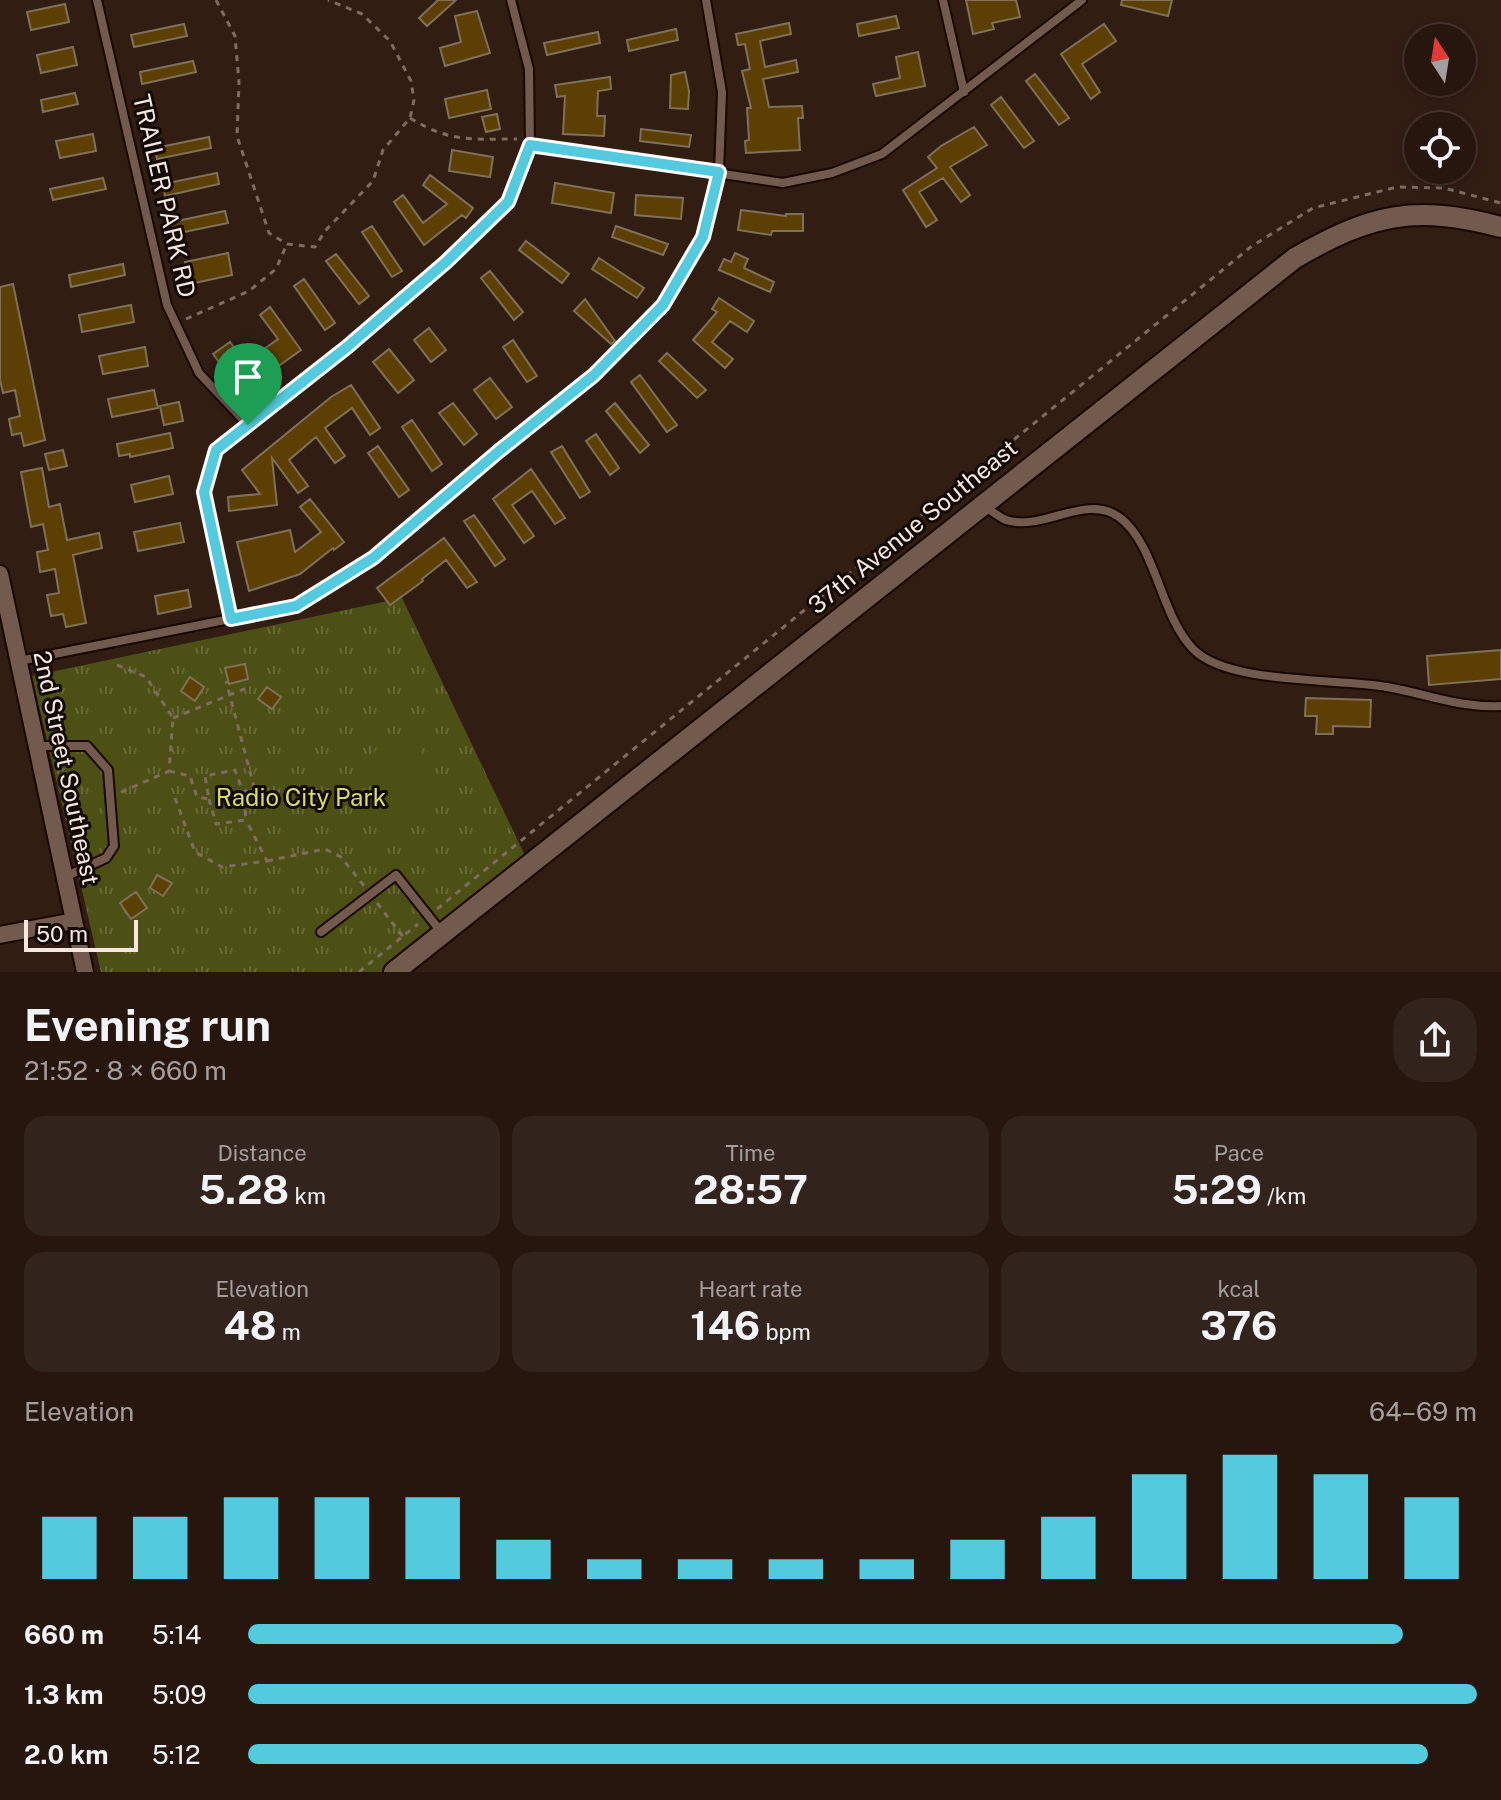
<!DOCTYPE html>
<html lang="en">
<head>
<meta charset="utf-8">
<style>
	:root { --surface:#26160e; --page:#32231c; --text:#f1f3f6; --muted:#a49f9e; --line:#42352e; --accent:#54cade }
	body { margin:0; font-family:"Public Sans",sans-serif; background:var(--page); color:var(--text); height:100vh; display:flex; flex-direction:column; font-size:30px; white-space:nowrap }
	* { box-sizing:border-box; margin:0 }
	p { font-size:26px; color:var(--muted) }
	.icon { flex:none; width:44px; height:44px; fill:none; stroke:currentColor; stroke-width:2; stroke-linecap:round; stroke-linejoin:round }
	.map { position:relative; height:972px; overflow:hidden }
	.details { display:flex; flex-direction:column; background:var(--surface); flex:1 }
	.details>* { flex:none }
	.needle { width:52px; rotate:348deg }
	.fabs { position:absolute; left:1404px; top:24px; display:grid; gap:16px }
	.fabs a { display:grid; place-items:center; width:72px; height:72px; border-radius:50%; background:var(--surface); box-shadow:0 4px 12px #0003,0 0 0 2px var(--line); font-size:40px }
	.scale { position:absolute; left:24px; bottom:20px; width:114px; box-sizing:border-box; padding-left:8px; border:4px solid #f6e7e0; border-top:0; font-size:22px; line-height:28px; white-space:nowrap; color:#f6e7e0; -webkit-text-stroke:6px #130a06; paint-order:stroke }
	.pin { position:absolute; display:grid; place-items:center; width:68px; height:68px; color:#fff; margin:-82px -34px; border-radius:50% 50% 50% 0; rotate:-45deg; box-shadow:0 0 8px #0007 }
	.pin .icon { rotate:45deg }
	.round { display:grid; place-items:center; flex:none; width:84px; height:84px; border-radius:32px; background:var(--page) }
	.summary { display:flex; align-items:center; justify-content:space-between; height:136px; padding:0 24px }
	h1 { font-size:44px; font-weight:700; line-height:60px }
	.stats { display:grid; grid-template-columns:repeat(3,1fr); gap:12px; height:136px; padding:8px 24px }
	.stats div { display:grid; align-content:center; border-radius:20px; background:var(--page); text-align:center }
	.stats b { font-size:40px; font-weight:700 }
	.stats small { font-size:22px; font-weight:400 }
	.stats p { font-size:22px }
	.chart { height:224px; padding:16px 24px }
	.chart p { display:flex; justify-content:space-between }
	.chart svg { width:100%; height:144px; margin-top:8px; stroke:var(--accent); stroke-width:6 }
	ul { padding:0 24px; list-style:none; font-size:26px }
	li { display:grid; grid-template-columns:128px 96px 1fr; align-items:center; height:60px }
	li i { height:20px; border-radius:10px; background:var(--accent) }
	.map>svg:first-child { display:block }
	.grass { fill:url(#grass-tufts) }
	.pitch { fill:#4d5014 }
	.building { fill:#5c3f02; stroke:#7e705a; stroke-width:2 }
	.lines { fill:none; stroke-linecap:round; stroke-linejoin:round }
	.service-casing { stroke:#190701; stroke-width:12 }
	.minor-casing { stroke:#190701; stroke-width:20 }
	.tertiary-casing { stroke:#190701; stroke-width:24 }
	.path { stroke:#7e6b62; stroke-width:3; stroke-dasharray:6 6; stroke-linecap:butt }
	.service { stroke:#725a4e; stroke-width:8 }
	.minor { stroke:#725a4e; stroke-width:16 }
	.tertiary { stroke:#725a4e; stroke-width:20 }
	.route-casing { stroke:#fff; stroke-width:16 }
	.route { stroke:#54cade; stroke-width:10 }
	.labels { text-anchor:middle; stroke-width:6; stroke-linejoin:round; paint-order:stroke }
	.street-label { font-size:24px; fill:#f6e7e0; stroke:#130a06 }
	.park-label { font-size:24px; fill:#d5dc72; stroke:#130a06 }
</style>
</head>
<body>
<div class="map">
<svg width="1501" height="972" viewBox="0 0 1501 972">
	<defs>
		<pattern id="grass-tufts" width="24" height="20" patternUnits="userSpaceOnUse" patternTransform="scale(2)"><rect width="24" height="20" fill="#4d5014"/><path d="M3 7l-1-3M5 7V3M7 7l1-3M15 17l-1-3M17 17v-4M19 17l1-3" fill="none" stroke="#676936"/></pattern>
	</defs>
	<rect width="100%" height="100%" fill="#321d13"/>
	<!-- grass -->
	<path class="grass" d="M 402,598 L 529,864 L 390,972 L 101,972 L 32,676 Z"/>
	<!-- pitch -->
	<path class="pitch" d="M 416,738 L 440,800 L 384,822 L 363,766 L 384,740 Z"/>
	<!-- building -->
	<path class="building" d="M 438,0 L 456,0 L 427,26 L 419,18 Z
		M 966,0 L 1016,0 L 1020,17 L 992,23 L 994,29 L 973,34 Z
		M 1122,0 L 1172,0 L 1168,16 L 1121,5 Z
		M 65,4 L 69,22 L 31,30 L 27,12 Z
		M 477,11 L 490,53 L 445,66 L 440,48 L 461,42 L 455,16 Z
		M 896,16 L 899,28 L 859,36 L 857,24 Z
		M 789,23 L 791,34 L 760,41 L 765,67 L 796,60 L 798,72 L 763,79 L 769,107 L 802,106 L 803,118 L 798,118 L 800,150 L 746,153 L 745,141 L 749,140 L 747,108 L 751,108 L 742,71 L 750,69 L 745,44 L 738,45 L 736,34 Z
		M 184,24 L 187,36 L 134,47 L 131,35 Z
		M 1104,24 L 1116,41 L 1082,64 L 1100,92 L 1091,99 L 1061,54 Z
		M 676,29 L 678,40 L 629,51 L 627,40 Z
		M 598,32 L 600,43 L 547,55 L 544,43 Z
		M 73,47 L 77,65 L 41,73 L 37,55 Z
		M 918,52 L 925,86 L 876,96 L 873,84 L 900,78 L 896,57 Z
		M 193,61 L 196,72 L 142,84 L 140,72 Z
		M 685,72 L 689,91 L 688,109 L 670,108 L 671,75 Z
		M 1035,74 L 1069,118 L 1059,125 L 1026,81 Z
		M 610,77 L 611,89 L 598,91 L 597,116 L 605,116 L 604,136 L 563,134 L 565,96 L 557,97 L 555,85 Z
		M 487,90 L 491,109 L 449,118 L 445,99 Z
		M 75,93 L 78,104 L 43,112 L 41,100 Z
		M 1001,97 L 1034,141 L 1024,148 L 991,105 Z
		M 497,114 L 500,129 L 486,132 L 482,117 Z
		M 974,127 L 987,145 L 950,167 L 970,195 L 961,202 L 943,178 L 919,192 L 937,220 L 926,227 L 903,190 L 937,168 L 928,157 L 941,146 Z
		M 641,129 L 691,135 L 689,147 L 640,141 Z
		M 93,134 L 96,151 L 60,158 L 56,141 Z
		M 209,137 L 211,148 L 157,159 L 155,148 Z
		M 452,150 L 493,157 L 490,177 L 449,171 Z
		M 217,173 L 219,184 L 165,196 L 163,184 Z
		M 430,175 L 473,208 L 466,218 L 462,215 L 424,245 L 394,202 L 403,195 L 423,223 L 447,204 L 423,185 Z
		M 103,178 L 106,189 L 53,200 L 50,189 Z
		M 555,183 L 614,193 L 611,213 L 552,203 Z
		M 636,195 L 683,198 L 681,219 L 635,215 Z
		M 741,210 L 786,216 L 786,214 L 803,214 L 803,231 L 772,231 L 771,235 L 738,230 Z
		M 225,211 L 228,223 L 174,234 L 172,222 Z
		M 372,226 L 402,271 L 392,277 L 362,232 Z
		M 616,226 L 668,244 L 663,255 L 612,237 Z
		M 526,241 L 569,274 L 562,283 L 519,250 Z
		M 228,253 L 232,275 L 190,284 L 185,262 Z
		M 735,253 L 748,259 L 744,268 L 774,282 L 770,292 L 719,270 L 724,259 L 731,262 Z
		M 336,254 L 369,296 L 359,304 L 326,261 Z
		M 599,258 L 644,288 L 637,298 L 592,269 Z
		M 123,264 L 125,275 L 71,287 L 69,275 Z
		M 490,271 L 523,312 L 514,320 L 481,278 Z
		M 304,279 L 335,323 L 325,330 L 294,286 Z
		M 13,284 L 45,440 L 24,446 L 21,433 L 12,435 L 9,419 L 20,416 L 15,390 L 3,393 L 0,380 L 0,287 Z
		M 719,298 L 754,321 L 747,332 L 730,321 L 712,342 L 733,359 L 725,368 L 693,340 L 717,312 L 712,309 Z
		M 585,299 L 615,341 L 611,344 L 574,311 Z
		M 131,305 L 134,322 L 82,332 L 79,315 Z
		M 270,307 L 301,350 L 270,372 L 257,354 L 278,339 L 260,315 Z
		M 429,328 L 446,350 L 431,362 L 414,340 Z
		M 513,340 L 537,376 L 527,382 L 503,347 Z
		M 230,342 L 251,370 L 234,382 L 213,354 Z
		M 145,347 L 148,366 L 103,374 L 99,356 Z
		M 389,349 L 414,380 L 398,393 L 373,362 Z
		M 667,353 L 706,390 L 697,398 L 659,361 Z
		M 640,375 L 677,425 L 667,432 L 631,382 Z
		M 490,378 L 512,407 L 496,419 L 474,390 Z
		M 351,385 L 380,428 L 370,435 L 352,408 L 325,428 L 345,456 L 335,463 L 316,437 L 289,460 L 308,486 L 298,493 L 272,458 L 277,505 L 229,511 L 228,497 L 260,494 L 242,470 L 331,397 Z
		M 154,390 L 158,408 L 112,417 L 108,399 Z
		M 179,402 L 183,421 L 164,425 L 160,406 Z
		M 453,403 L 477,434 L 464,445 L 439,413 Z
		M 615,403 L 649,445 L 640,453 L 606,411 Z
		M 412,420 L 442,464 L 432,471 L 402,427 Z
		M 170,433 L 173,448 L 130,457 L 130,454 L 119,456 L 117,444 Z
		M 596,434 L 619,468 L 610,475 L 586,441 Z
		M 378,446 L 409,490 L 399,497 L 368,453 Z
		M 562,446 L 590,492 L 580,498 L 551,452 Z
		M 63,450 L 67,466 L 49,470 L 45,454 Z
		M 42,468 L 49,507 L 60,504 L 67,540 L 99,533 L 102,548 L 73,555 L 86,623 L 66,627 L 63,614 L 51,616 L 47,595 L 59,593 L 55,569 L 40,572 L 37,552 L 48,550 L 43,524 L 31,527 L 21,472 Z
		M 531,469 L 565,518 L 555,524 L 532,491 L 512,505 L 534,536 L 524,543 L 493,499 Z
		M 169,476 L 173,494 L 135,502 L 131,485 Z
		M 310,499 L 344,542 L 334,550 L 333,548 L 300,574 L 249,591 L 237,542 L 290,530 L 295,552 L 321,532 L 300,507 Z
		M 474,515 L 505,559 L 495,566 L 464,521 Z
		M 180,523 L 184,542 L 138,551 L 134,532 Z
		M 444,538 L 477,582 L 467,588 L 446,560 L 422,579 L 423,581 L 390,605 L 377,588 Z
		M 188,590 L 191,607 L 158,614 L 155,596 Z
		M 1501,650 L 1501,679 L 1429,685 L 1427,656 Z
		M 245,664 L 248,679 L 229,684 L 225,668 Z
		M 190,677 L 204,687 L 195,701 L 181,691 Z
		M 267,687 L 281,697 L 272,709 L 258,699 Z
		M 1306,698 L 1371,700 L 1370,727 L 1333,726 L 1333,734 L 1316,734 L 1317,716 L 1305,716 Z
		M 157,875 L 172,883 L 163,896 L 150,888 Z
		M 136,892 L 147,908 L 131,919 L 120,903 Z"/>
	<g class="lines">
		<defs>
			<path id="service" d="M 97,0 L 167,305 L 199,373 L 248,425
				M 943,0 L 964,92
				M 530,145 L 783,183 L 832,173 L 882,154 L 1082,0
				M 985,507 C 992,511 999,517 1006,520 C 1043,532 1085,493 1119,517 C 1156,544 1160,615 1193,649 C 1228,685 1338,678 1387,687 C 1427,694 1460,708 1501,706
				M 231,619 L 204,492 L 216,450 L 347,347 L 446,262 L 508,202 L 530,145 L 529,69 L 511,0
				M 19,661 L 296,606 L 373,558 L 499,451 L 594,375 L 663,305 L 703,237 L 719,172 L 722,92 L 706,0
				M 37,746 L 87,746 L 108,770 L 114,846 L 106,858 L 65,877
				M 321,932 L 396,875 L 442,933"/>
			<path id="minor" d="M 0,574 L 85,972
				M 0,935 L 74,921"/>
			<path id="tertiary" d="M 394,972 L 1295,258 C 1371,214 1415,204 1501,227"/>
		</defs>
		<!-- service casing -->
		<use href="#service" class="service-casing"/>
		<!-- minor casing -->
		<use href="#minor" class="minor-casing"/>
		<!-- tertiary casing -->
		<use href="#tertiary" class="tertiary-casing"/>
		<!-- path -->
		<path class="path" d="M 216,0 L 235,36 L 239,82 L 237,136 L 269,233 L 287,244 L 315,247 L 325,231 L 373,181 L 383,150 L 410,118 L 414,100 L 411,81 L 390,41 L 362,14 L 328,0
			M 410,118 C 451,143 472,139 517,139
			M 186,319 L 249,291 L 276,269 L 287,244
			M 117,665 L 146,677 L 173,718 L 169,771 L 119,793
			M 173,718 L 247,688
			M 169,771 L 190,776 L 197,797 L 209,799 L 205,776 L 235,770 L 243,792 L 254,787 L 226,681
			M 175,798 L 195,852 L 222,867 L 267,861 L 246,820
			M 209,799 L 216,824 L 246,820 L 243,792
			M 267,861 L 325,849 L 341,857 L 365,887
			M 377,903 L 404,938
			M 437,909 L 1252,246 L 1313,208 L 1397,187 L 1444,188 L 1501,203
			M 359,972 L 418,924"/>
		<!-- service -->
		<use href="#service" class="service"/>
		<!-- minor -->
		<use href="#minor" class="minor"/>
		<!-- tertiary -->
		<use href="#tertiary" class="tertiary"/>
	</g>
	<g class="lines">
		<defs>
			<path id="route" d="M 530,145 L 719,172 L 703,237 L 663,305 L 594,375 L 499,451 L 373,558 L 296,606 L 231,619 L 204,492 L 216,450 L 347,347 L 446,262 L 508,202 Z"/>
		</defs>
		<!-- route casing -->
		<use href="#route" class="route-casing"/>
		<!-- route -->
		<use href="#route" class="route"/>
	</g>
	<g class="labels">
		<!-- street labels -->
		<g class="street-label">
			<text transform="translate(164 196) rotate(77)" y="8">TRAILER PARK RD</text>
			<text transform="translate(913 527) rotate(-39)" y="8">37th Avenue Southeast</text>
			<text transform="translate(66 768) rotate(78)" y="8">2nd Street Southeast</text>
		</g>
		<!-- park labels -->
		<g class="park-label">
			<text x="301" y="806">Radio City Park</text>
		</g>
	</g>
</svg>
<div class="fabs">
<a><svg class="needle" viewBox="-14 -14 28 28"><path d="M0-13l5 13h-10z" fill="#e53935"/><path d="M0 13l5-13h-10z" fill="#a49f9e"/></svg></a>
<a><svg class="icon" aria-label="locate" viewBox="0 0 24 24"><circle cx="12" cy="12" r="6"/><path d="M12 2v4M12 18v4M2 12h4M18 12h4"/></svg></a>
</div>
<div class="scale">50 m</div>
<div class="pin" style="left:248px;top:425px;background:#1e9e55"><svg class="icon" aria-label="arrive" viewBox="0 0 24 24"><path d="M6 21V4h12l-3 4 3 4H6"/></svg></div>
</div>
<section class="details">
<div class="summary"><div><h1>Evening run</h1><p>21:52 · 8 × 660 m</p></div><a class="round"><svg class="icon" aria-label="share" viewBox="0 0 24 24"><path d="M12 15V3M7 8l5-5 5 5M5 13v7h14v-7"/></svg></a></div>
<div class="stats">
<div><p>Distance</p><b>5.28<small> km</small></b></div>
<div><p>Time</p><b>28:57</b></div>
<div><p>Pace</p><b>5:29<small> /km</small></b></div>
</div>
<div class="stats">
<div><p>Elevation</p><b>48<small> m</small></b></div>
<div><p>Heart rate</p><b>146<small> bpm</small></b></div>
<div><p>kcal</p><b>376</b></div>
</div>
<div class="chart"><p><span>Elevation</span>64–69 m</p>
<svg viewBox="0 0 160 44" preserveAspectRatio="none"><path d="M5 44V25M15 44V25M25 44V19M35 44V19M45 44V19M55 44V32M65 44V38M75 44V38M85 44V38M95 44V38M105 44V32M115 44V25M125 44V12M135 44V6M145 44V12M155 44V19"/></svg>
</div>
<ul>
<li><b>660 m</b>5:14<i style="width:94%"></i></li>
<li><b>1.3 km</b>5:09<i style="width:100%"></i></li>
<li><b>2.0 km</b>5:12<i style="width:96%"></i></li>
</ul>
</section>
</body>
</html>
